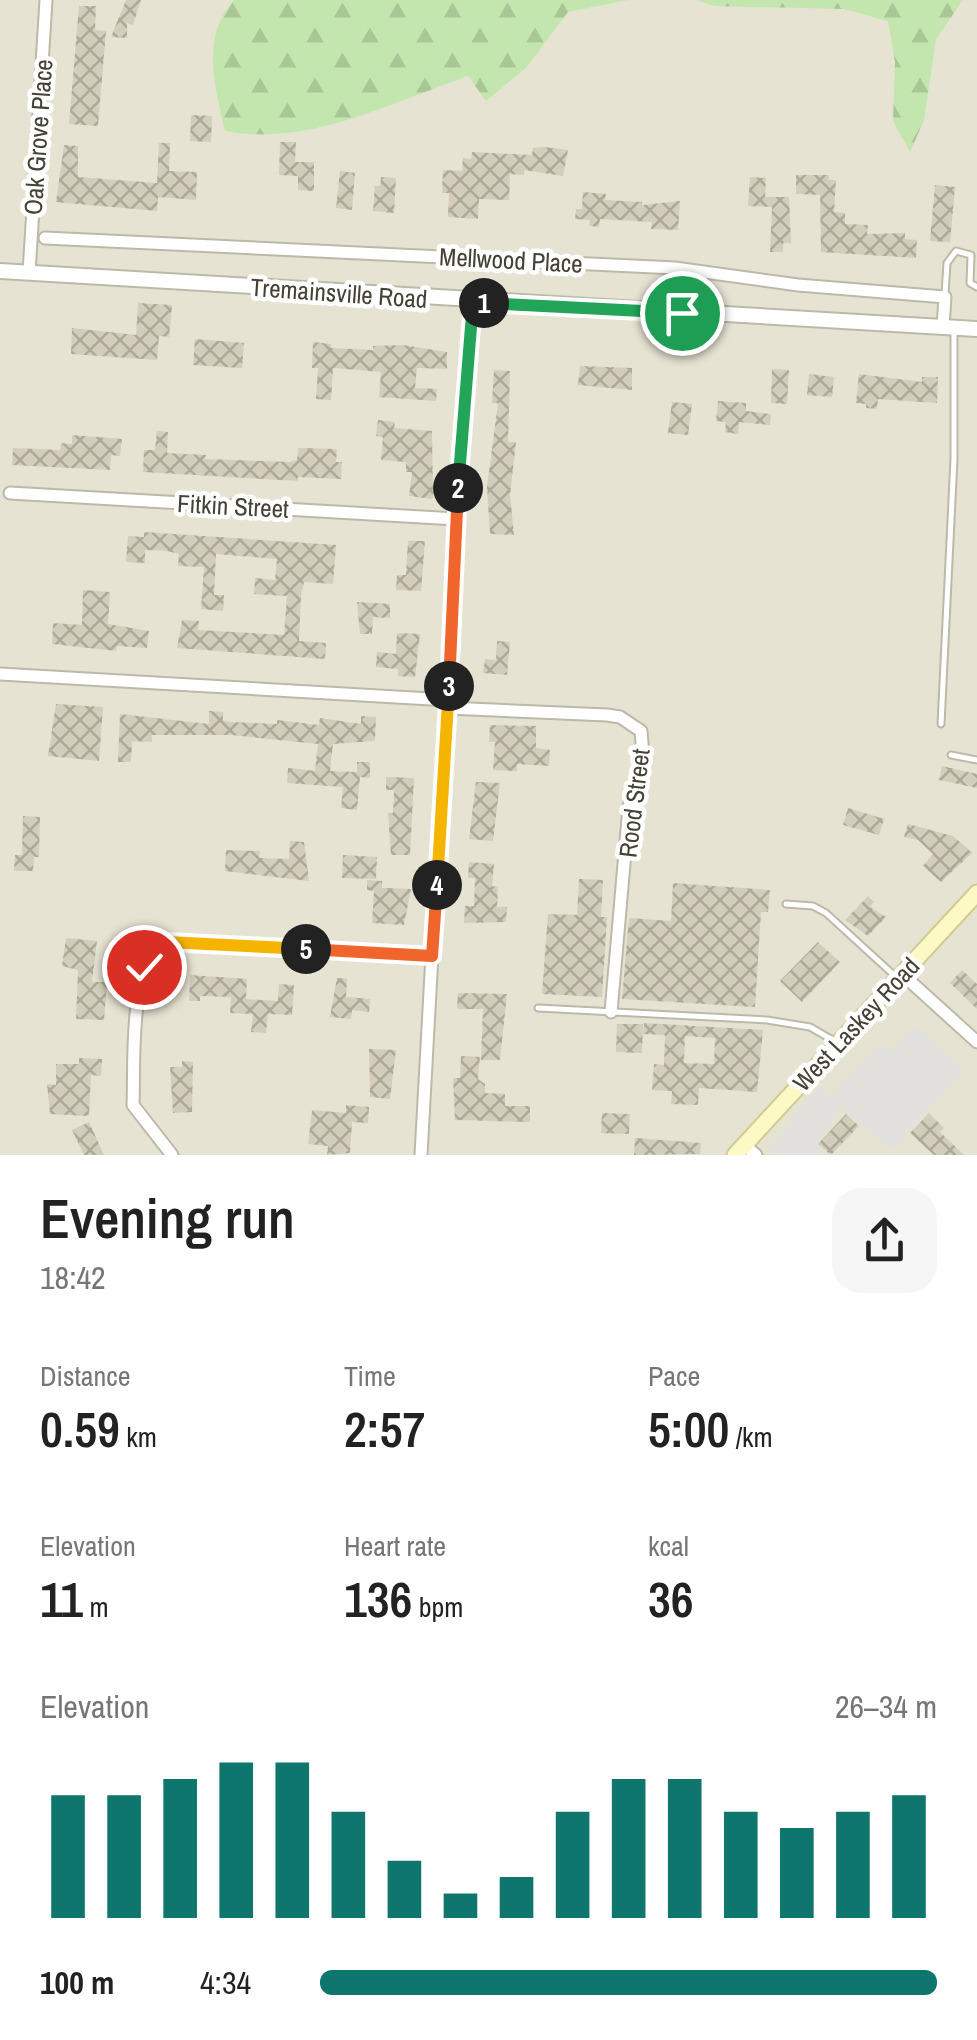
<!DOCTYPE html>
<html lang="en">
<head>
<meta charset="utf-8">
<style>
	:root { --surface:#fff; --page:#f6f6f6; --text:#222; --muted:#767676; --accent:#0f766e }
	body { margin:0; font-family:"Archivo Narrow",sans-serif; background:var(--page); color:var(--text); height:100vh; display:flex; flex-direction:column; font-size:38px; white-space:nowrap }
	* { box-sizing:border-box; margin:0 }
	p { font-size:32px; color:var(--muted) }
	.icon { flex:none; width:55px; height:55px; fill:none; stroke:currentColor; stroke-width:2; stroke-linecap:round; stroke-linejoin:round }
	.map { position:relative; height:1155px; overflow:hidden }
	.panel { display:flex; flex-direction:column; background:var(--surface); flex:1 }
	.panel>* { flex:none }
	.pin { position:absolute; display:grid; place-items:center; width:85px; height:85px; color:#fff; margin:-42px; border:5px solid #fff; border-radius:50%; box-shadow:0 2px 10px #0007 }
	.km { position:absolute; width:50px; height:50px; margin:-25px; border-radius:50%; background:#222; color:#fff; font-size:28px; line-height:50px; text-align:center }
	.round { display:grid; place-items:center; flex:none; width:105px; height:105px; border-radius:30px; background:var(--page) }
	.overview { display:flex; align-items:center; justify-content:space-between; height:170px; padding:0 40px }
	h1 { font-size:55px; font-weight:600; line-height:75px }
	.figures { display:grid; grid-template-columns:repeat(3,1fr); gap:15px; height:170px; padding:10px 40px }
	.figures div { display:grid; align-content:center }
	.figures b { font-size:50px; font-weight:600 }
	.figures small { font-size:28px; font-weight:400 }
	.figures p { font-size:28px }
	.chart { height:280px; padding:20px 40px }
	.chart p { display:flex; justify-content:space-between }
	.chart svg { width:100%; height:180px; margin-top:10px; stroke:var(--accent); stroke-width:6 }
	ul { padding:0 40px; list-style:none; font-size:32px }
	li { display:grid; grid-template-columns:160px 120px 1fr; align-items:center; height:75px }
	li i { height:25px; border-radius:12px; background:var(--accent) }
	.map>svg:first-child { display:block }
	.residential { fill:#e6e3d3 }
	.forest { fill:url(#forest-firs) }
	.parking { fill:#e3e1dd }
	.building { fill:url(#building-cross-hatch); fill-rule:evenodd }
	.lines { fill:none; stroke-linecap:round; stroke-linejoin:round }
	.service-casing { stroke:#bdb9a8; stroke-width:9 }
	.minor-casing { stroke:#bdb9a8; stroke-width:15 }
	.tertiary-casing { stroke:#bdb9a8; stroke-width:18 }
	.secondary-casing { stroke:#d1cb96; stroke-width:19 }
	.service { stroke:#fff; stroke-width:5 }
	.minor { stroke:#fff; stroke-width:11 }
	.tertiary { stroke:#fff; stroke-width:14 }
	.secondary { stroke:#fdf9c4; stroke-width:15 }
	.split-1-casing { stroke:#fff; stroke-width:20 }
	.split-2-casing { stroke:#fff; stroke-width:20 }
	.split-3-casing { stroke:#fff; stroke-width:20 }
	.split-4-casing { stroke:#fff; stroke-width:20 }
	.split-5-casing { stroke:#fff; stroke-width:20 }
	.split-6-casing { stroke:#fff; stroke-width:20 }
	.split-1 { stroke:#22a559; stroke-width:12 }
	.split-2 { stroke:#22a559; stroke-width:12 }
	.split-3 { stroke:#f0652b; stroke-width:12 }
	.split-4 { stroke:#f5b400; stroke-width:12 }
	.split-5 { stroke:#f0652b; stroke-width:12 }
	.split-6 { stroke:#f5b400; stroke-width:12 }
	.labels { text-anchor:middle; stroke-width:9; stroke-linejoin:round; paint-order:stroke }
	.street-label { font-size:25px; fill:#444135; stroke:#fff }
</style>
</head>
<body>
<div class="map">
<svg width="977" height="1155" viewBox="0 0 977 1155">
	<defs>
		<pattern id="forest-firs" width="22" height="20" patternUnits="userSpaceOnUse" patternTransform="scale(2.5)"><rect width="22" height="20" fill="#c3e6ae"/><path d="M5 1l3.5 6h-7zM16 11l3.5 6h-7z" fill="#a9c696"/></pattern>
		<pattern id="building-cross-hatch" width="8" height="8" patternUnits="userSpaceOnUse" patternTransform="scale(2.5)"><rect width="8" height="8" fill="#d3cebb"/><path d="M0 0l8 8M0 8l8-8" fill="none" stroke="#ada999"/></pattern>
	</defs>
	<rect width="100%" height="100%" fill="#f2f0e5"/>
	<!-- residential -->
	<path class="residential" d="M 0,0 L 977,0 L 977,1155 L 0,1155 Z"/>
	<!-- forest -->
	<path class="forest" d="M 234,0 L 628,0 L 568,12 L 526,68 L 486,101 L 468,76 C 390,103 308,147 225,131 C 215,87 200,37 234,0 Z
		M 695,0 L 963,0 L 936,39 L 924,120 L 910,152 L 893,121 L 895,62 L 888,21 L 843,9 L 715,6 Z"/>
	<!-- parking -->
	<path class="parking" d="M 916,1026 L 964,1071 L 892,1150 L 835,1103 L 840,1110 L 816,1144 L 827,1155 L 775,1155 L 769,1148 L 820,1086 L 830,1098 L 881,1043 L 891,1051 Z"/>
	<!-- building -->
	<path class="building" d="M 126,0 L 141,0 L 133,25 L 127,23 L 127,38 L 111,37 Z
		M 79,6 L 96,6 L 95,30 L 106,31 L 98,126 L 69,124 Z
		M 191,115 L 212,116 L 211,142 L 190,141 Z
		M 280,142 L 296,142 L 295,162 L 314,162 L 314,191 L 298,190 L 298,176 L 279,175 Z
		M 159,143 L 170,143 L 169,171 L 197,172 L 196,200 L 158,197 L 157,211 L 56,202 L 64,145 L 78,146 L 78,177 L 157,183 Z
		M 544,147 L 568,150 L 563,176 L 524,170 L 524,175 L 510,174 L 509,200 L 479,199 L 478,219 L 448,217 L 449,193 L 442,193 L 443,170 L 462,171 L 463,158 L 471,159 L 472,152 L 532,155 L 533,148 Z
		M 340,171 L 355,173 L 352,210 L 336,208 Z
		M 796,175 L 829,175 L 829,180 L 836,180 L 834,212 L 845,213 L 845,224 L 868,225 L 867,234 L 905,233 L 905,239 L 917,240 L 916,258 L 821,252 L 820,195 L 796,194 Z
		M 381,177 L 396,178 L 394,213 L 373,211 L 375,186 L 380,186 Z
		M 750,177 L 766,178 L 765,197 L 789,197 L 791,243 L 783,243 L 783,252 L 770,252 L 772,207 L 748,206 Z
		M 935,185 L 955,187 L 950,242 L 930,241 Z
		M 583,192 L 606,194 L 605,200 L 642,202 L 642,205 L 680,201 L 678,230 L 651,229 L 652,222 L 600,219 L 599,227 L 589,226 L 590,220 L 575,219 L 576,209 L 582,209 Z
		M 138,303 L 172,305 L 169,337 L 159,336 L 157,360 L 71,354 L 72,328 L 136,335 Z
		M 195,339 L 244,343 L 242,368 L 193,365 Z
		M 313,342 L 331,344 L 331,348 L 373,350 L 373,346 L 403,345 L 447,352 L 447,369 L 417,368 L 415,388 L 437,389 L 436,401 L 379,397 L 381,372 L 333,368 L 331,400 L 316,399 L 318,368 L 312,368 Z
		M 580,366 L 632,368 L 632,390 L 578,385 Z
		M 772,369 L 789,370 L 787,404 L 771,403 Z
		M 494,370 L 510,371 L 508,442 L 516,442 L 510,495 L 514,535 L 490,534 L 487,487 L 498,403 L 492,403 Z
		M 809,374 L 834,377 L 832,397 L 807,395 Z
		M 859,374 L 922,382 L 922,377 L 938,377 L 937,403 L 878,399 L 877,409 L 866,408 L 866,404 L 856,403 Z
		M 718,401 L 746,403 L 746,411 L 771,414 L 770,425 L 739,422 L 738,434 L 725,432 L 726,422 L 716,421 Z
		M 672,402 L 692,404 L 688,435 L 668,433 Z
		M 378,420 L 395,422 L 394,428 L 432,431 L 433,499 L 409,496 L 412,472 L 406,472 L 406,462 L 381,460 L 383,437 L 376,436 Z
		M 157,431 L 168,432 L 167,453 L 206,455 L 205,459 L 290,462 L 297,460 L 298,448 L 337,449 L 336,462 L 342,462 L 341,479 L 298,477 L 297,481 L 143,472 L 144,450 L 155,450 Z
		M 72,435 L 122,439 L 120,456 L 111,455 L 110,470 L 12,465 L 13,448 L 60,450 L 61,443 L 72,444 Z
		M 144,532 L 336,545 L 333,584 L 304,582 L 301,596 L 299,641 L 326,643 L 325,659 L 177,648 L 182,620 L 199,621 L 198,630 L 284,635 L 287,596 L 254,594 L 255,578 L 275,580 L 277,559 L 216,554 L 214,595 L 224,595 L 223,611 L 201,609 L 204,567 L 178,566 L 179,554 L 167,551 L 145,550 L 145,563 L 126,562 L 128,536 L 144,537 Z
		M 408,541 L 425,541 L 421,591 L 396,590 L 397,575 L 406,575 Z
		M 83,590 L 110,592 L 108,624 L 149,631 L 147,648 L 117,646 L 116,651 L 52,644 L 53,623 L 82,625 Z
		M 357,602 L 390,604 L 390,618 L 373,617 L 372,634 L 360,634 Z
		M 397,633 L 420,634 L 415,677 L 398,676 L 398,669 L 376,667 L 377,652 L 396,654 Z
		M 497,641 L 510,642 L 507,675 L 483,673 L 485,659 L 496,660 Z
		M 56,704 L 103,707 L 99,761 L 48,756 Z
		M 209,711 L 223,712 L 223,720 L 230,722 L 277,724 L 277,720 L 319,725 L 320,718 L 361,724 L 361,716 L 376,717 L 375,741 L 333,744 L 330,771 L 357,772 L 357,762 L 370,762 L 370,778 L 360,777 L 357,810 L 341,808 L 343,787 L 287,783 L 288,768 L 315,771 L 318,744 L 231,735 L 152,735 L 152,742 L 132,741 L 131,762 L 118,762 L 120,714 L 209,724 Z
		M 490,725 L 536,726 L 536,748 L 550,750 L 549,766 L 517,764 L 517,771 L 493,770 L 495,742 L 489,742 Z
		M 942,766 L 977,774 L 977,788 L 939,780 Z
		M 386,777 L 414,778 L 410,855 L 391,855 L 388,813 L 393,813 L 394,790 L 386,790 Z
		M 476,782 L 500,783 L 493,841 L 469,839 Z
		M 848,808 L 884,819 L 879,835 L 843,825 Z
		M 23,816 L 40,817 L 39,857 L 34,857 L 33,871 L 14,871 L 15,855 L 22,855 Z
		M 908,824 L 953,836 L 972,853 L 941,882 L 923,866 L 933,854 L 918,840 L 904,837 Z
		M 290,841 L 304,842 L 309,881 L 225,871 L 226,850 L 260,851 L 259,858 L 289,859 Z
		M 343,855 L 377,857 L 376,879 L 342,878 Z
		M 469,862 L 494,864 L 492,886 L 498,887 L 497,907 L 507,907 L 506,922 L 464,923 L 465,906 L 474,906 L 475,878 L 468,878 Z
		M 579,879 L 603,880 L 601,917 L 607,917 L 602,997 L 542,994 L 548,914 L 577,915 Z
		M 367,880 L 382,881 L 382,888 L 411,889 L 404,925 L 372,923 L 374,891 L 367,890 Z
		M 673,883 L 770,890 L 768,912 L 761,912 L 755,1007 L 622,999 L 629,918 L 671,921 Z
		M 868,896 L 874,902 L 870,907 L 886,917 L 868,936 L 845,920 Z
		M 66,938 L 97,941 L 92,982 L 107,982 L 104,1020 L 76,1019 L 78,970 L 62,966 Z
		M 818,942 L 840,962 L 802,1002 L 780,981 Z
		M 962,970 L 977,984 L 977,1009 L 950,983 Z
		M 190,975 L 247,979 L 246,999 L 278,1001 L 279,984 L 294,985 L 292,1015 L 268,1014 L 266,1033 L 251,1032 L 253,1014 L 230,1013 L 231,997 L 200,996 L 200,1001 L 189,1001 Z
		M 337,978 L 347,979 L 346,997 L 370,999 L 369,1012 L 352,1010 L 351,1019 L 330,1017 Z
		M 458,993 L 507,994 L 500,1060 L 481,1060 L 483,1009 L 457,1009 Z
		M 644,1023 L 763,1030 L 757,1092 L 699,1088 L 698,1105 L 671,1104 L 672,1091 L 652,1090 L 654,1064 L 664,1065 L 665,1035 L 643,1034 ZM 685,1036 L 715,1038 L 714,1064 L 684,1063 Z
		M 617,1024 L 643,1024 L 642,1053 L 616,1052 Z
		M 369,1049 L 396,1050 L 390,1099 L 370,1097 Z
		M 461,1056 L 480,1057 L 478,1079 L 485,1084 L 485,1093 L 505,1094 L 505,1106 L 530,1106 L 530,1122 L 455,1120 L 453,1078 L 460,1078 Z
		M 79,1058 L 102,1059 L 101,1076 L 91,1075 L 89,1116 L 50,1114 L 47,1084 L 56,1085 L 56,1064 L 79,1064 Z
		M 182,1061 L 193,1062 L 192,1112 L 173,1113 L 170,1067 L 182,1067 Z
		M 346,1105 L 369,1107 L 368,1123 L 352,1122 L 350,1153 L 327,1155 L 328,1146 L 308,1144 L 312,1110 L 346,1113 Z
		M 602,1113 L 630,1114 L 629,1134 L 601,1133 Z
		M 929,1113 L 944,1128 L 940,1132 L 964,1155 L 934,1155 L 910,1133 Z
		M 846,1114 L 859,1126 L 831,1155 L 818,1144 Z
		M 89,1122 L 104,1155 L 84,1155 L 72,1130 Z
		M 635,1138 L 701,1143 L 700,1154 L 634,1155 Z"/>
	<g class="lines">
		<defs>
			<path id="service" d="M 945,294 L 947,263 L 956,251 L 971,255 L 970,283 L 977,287
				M 941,724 L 954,459 L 954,330
				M 951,755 L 977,760
				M 786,904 L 813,906 L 826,913 L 896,977
				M 538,1008 L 767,1020 L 810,1027 L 836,1042"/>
			<path id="minor" d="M 45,238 L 675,268 L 798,285 L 945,297 L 943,327
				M 29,273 L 46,0
				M 10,493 L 456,519
				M 0,674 L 448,700
				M 448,708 L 607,715 L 620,717 L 641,731 L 643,755 L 629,807 L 611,1012
				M 902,974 L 977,1042
				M 744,1145 L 756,1155
				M 172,1155 L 133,1105 C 135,1064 127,962 167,942 L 432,956
				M 421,1155 L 456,519 L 473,302"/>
			<path id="tertiary" d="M 0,271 L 977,329"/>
			<path id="secondary" d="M 735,1155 L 977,893"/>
		</defs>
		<!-- service casing -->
		<use href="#service" class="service-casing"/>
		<!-- minor casing -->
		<use href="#minor" class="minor-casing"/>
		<!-- tertiary casing -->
		<use href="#tertiary" class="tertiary-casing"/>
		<!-- secondary casing -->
		<use href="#secondary" class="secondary-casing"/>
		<!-- service -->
		<use href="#service" class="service"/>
		<!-- minor -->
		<use href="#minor" class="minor"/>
		<!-- tertiary -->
		<use href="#tertiary" class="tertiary"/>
		<!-- secondary -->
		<use href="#secondary" class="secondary"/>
	</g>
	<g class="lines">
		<defs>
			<path id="split-1" d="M 484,303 L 682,313"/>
			<path id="split-2" d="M 458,488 L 473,302 L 484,303"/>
			<path id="split-3" d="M 449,686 L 458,488"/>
			<path id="split-4" d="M 437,885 L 449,686"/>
			<path id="split-5" d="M 306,949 L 432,956 L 437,885"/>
			<path id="split-6" d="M 144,967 L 151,953 L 167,942 L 306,949"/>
		</defs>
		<!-- split-1 casing -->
		<use href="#split-1" class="split-1-casing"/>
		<!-- split-2 casing -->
		<use href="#split-2" class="split-2-casing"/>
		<!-- split-3 casing -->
		<use href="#split-3" class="split-3-casing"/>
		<!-- split-4 casing -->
		<use href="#split-4" class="split-4-casing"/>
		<!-- split-5 casing -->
		<use href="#split-5" class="split-5-casing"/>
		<!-- split-6 casing -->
		<use href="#split-6" class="split-6-casing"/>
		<!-- split-1 -->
		<use href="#split-1" class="split-1"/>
		<!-- split-2 -->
		<use href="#split-2" class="split-2"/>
		<!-- split-3 -->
		<use href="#split-3" class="split-3"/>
		<!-- split-4 -->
		<use href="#split-4" class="split-4"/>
		<!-- split-5 -->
		<use href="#split-5" class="split-5"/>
		<!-- split-6 -->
		<use href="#split-6" class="split-6"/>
	</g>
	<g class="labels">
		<!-- street labels -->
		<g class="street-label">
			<text transform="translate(38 137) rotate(-86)" y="9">Oak Grove Place</text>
			<text transform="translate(511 260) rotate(3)" y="9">Mellwood Place</text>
			<text transform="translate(339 293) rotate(4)" y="9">Tremainsville Road</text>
			<text transform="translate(233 506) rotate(3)" y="9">Fitkin Street</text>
			<text transform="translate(634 803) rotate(-83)" y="9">Rood Street</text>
			<text transform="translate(856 1024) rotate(-47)" y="9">West Laskey Road</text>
		</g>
	</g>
</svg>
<div class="pin" style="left:682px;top:313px;background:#1e9e55"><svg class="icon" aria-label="arrive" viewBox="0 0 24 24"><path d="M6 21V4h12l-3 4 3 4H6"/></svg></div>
<div class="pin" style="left:144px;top:967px;background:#d93025"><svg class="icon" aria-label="check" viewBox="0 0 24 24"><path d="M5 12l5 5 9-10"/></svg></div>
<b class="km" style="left:484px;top:303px">1</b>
<b class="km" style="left:458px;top:488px">2</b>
<b class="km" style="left:449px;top:686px">3</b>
<b class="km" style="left:437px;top:885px">4</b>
<b class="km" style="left:306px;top:949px">5</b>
</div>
<section class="panel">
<div class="overview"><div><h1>Evening run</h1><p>18:42</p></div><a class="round"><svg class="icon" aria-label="share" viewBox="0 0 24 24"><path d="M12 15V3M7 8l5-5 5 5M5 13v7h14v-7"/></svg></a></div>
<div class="figures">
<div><p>Distance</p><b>0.59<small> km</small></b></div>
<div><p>Time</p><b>2:57</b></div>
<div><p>Pace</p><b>5:00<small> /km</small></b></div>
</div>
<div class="figures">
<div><p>Elevation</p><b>11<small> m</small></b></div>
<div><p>Heart rate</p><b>136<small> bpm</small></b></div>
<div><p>kcal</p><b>36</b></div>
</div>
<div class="chart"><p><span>Elevation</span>26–34 m</p>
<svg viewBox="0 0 160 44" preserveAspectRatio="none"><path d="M5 44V14M15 44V14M25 44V10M35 44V6M45 44V6M55 44V18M65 44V30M75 44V38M85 44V34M95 44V18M105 44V10M115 44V10M125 44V18M135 44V22M145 44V18M155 44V14"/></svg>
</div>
<ul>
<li><b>100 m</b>4:34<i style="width:100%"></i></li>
</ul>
</section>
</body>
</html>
